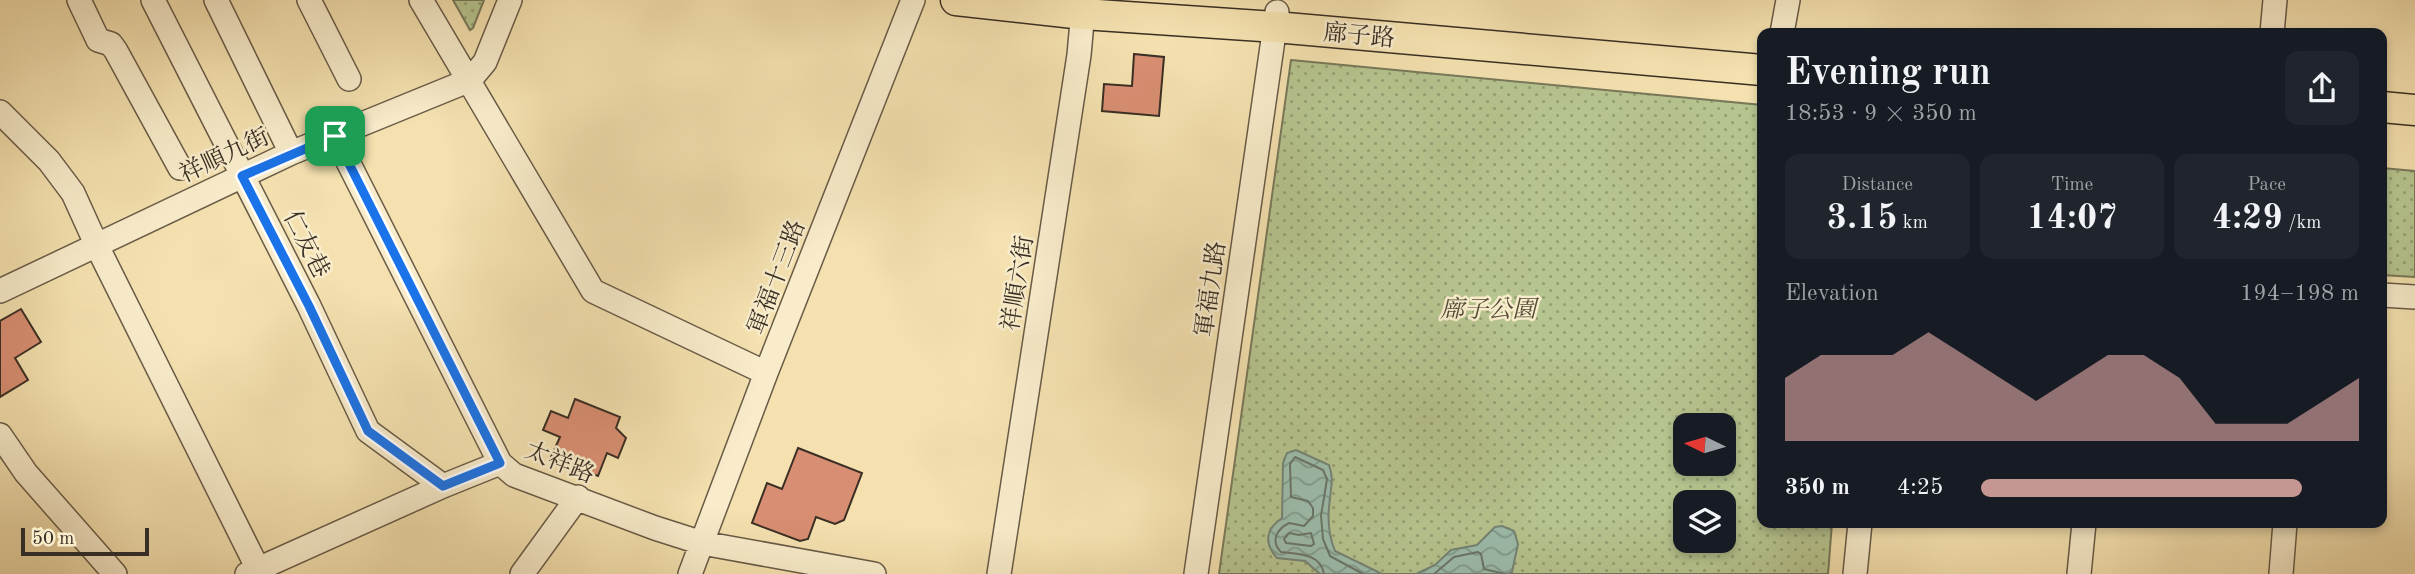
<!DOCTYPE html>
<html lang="en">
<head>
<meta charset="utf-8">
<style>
	:root { --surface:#171b24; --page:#20242c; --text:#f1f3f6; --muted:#9ea1a6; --accent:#c59692 }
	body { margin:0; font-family:"Old Standard TT","Noto Serif TC",serif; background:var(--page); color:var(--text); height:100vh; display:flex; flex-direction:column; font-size:26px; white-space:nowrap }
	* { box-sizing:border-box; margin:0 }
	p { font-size:23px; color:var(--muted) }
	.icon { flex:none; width:38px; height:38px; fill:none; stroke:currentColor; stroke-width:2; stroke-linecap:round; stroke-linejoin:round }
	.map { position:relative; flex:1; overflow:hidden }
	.sheet { position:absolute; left:1757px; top:28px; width:630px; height:500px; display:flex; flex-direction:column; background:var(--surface); border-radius:14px; box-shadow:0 4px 10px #0003 }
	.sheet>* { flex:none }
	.needle { width:46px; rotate:275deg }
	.buttons { position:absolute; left:1673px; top:413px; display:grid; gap:14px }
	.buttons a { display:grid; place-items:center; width:63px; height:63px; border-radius:14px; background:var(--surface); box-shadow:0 4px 10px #0003; font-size:35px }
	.scale { position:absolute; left:21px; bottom:18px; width:128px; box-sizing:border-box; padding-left:7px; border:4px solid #392e24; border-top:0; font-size:19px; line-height:24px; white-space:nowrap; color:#392e24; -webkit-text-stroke:5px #f8eccb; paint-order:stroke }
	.pin { position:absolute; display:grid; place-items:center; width:60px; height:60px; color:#fff; margin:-30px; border-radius:14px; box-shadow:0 4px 10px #0006 }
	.round { display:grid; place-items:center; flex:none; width:74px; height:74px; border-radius:14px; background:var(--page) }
	.head { display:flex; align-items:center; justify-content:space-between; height:119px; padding:0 28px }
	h1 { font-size:38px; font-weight:700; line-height:52px }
	.stats { display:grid; grid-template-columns:repeat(3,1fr); gap:10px; height:119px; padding:7px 28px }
	.stats div { display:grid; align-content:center; border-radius:14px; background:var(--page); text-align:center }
	.stats b { font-size:35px; font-weight:700 }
	.stats small { font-size:19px; font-weight:400 }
	.stats p { font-size:19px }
	.chart { height:196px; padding:14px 28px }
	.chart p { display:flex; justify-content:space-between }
	.chart svg { width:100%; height:126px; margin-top:7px; fill:var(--accent); opacity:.7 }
	ul { padding:0 28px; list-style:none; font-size:23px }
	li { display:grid; grid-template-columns:112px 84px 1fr; align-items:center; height:52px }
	li i { height:18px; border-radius:9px; background:var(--accent) }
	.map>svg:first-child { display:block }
	.park { fill:url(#park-dots); stroke:#78795a; stroke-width:2; fill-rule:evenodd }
	.water { fill:url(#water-waves); stroke:#748476; stroke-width:2 }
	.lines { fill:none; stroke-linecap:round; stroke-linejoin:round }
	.shore { stroke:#6a7668; stroke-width:2 }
	.building { fill:#d88e72; stroke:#392e24; stroke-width:2 }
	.minor-casing { stroke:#685b47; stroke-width:26 }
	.major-casing { stroke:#392e24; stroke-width:33 }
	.minor { stroke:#f8eccb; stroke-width:23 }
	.major { stroke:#f4e1af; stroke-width:30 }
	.route-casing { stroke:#fff; stroke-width:14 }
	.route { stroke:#1a73e8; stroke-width:9 }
	.labels { text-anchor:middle; stroke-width:5; stroke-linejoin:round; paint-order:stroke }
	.street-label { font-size:24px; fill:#392e24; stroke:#f8eccb }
	.park-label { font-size:24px; font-style:italic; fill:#524c39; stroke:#f8eccb }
</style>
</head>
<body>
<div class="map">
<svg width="2415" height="574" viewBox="0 0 2415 574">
	<defs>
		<pattern id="park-dots" width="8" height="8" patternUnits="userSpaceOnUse" patternTransform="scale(1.75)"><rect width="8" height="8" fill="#b6c48f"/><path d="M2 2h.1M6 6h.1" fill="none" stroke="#95a075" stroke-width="1.8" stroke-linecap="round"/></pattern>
		<pattern id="water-waves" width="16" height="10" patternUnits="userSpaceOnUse" patternTransform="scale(1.75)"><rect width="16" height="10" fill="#9cbdad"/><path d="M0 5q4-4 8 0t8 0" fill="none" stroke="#809a8d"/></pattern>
	</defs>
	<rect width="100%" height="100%" fill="#f4e1af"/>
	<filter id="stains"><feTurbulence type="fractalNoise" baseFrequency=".00286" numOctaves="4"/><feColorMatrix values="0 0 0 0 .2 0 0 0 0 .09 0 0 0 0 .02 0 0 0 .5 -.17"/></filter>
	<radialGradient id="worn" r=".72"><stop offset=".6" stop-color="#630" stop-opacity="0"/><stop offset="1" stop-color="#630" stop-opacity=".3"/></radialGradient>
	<!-- park -->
	<path class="park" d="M 453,0 L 484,0 L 473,28 L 470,30 Z
		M 1291,60 L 1762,105 L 1762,523 L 1832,523 L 1828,574 L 1219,574 ZM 1685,425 L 1724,425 L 1724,464 L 1685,464 ZM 1685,502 L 1724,502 L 1724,541 L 1685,541 Z
		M 2382,168 L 2415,171 L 2415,277 L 2382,275 Z"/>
	<!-- water -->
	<path class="water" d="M 1296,450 L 1329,465 C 1334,479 1331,485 1330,499 C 1327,518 1328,534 1335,551 L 1382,574 L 1320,574 L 1305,561 L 1277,558 C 1264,543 1265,530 1282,518 L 1283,463 L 1287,453 Z
		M 1502,526 L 1514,531 L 1518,544 L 1512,572 L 1508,574 L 1416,574 L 1435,565 L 1451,550 L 1477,545 L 1495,527 Z"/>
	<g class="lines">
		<!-- shore -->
		<path class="shore" d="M 1289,533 L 1299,535 L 1311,533 L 1314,544 L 1311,546 L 1286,543 L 1284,539 Z
			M 1324,574 C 1321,553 1297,554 1281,552 C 1270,541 1277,529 1289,523 L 1304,526 L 1313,516 L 1313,508 L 1308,501 L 1291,497 L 1290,464 L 1295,457 L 1323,470 L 1327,479 L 1321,516 L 1323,539 L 1330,556 L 1363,574
			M 1434,574 L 1454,557 L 1478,552 L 1481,554 L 1484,569 L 1505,574"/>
	</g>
	<!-- building -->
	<path class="building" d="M 1134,54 L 1164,57 L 1159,116 L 1102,111 L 1104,84 L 1132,86 Z
		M 21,309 L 41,342 L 15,358 L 28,380 L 0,397 L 0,321 Z
		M 575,399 L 620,417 L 616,428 L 626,438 L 618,458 L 607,453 L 598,476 L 551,457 L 560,437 L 543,430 L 551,411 L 568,418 Z
		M 798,448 L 862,473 L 844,520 L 835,524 L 816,517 L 808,539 L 800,541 L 752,523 L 767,483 L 782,489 Z"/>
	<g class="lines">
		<defs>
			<path id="minor" d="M 79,0 L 98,40 L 111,44 L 116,51 L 180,168
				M 153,0 L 309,306 L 368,431 L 443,486
				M 216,0 L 291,153
				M 309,0 L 349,79
				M 421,0 L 593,291 L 766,373
				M 1782,33 L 1788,0
				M 2272,33 L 2275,0
				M 0,112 L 49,161 L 73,193 L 97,246 L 258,569
				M 335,136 L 500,463 L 514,475 L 655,528 L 702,543 L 874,574
				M 0,291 L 291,153 L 470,80 L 485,62 L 510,0
				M 2382,295 L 2415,297
				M 0,435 L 26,473 L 115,574
				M 247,574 L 443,486 L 500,463
				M 522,574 L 578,497
				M 690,574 L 766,373 L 913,0
				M 999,574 L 1079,55 L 1084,0
				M 1196,574 L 1277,12
				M 1855,574 L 1860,523
				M 2079,574 L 2084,523
				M 2281,574 L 2285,523"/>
			<path id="major" d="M 956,0 L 1083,14 L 1275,27 L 1762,70
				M 2382,107 L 2415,110"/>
		</defs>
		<!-- minor casing -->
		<use href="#minor" class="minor-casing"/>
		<!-- major casing -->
		<use href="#major" class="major-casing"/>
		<!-- minor -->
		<use href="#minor" class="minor"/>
		<!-- major -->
		<use href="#major" class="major"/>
	</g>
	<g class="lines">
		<defs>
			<path id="route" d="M 335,136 L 500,463 L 443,486 L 368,431 L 309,306 L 242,176 Z"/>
		</defs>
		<!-- route casing -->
		<use href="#route" class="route-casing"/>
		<!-- route -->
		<use href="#route" class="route"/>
	</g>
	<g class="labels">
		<!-- street labels -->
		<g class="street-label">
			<text transform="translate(1359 35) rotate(5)" y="8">廍子路</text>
			<text transform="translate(224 155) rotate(-25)" y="8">祥順九街</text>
			<text transform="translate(307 244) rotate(63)" y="8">仁友巷</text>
			<text transform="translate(776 277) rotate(-69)" y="8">軍福十三路</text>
			<text transform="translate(1017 283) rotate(-81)" y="8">祥順六街</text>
			<text transform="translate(1210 289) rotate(-82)" y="8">軍福九路</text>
			<text transform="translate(560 462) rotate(22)" y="8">太祥路</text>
		</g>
		<!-- park labels -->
		<g class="park-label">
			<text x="1488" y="317">廍子公園</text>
		</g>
	</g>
	<rect width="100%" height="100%" filter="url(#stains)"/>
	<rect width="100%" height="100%" fill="url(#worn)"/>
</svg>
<div class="buttons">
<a><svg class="needle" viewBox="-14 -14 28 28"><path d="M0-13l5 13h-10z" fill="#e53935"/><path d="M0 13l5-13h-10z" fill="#9ea1a6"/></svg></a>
<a><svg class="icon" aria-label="layers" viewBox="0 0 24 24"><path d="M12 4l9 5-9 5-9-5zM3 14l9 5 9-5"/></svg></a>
</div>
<div class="scale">50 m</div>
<div class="pin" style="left:335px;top:136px;background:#1e9e55"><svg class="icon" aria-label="arrive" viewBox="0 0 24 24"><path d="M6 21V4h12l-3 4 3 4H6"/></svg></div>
<section class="sheet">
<div class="head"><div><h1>Evening run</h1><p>18:53 · 9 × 350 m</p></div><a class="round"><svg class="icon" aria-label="share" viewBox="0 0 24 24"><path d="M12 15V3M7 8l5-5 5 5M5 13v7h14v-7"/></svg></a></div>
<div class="stats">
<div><p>Distance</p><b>3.15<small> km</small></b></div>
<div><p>Time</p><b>14:07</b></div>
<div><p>Pace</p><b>4:29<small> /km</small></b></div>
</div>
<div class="chart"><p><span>Elevation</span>194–198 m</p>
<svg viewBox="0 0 160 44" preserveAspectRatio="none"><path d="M0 44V22L10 14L20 14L30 14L40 6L50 14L60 22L70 30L80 22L90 14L100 14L110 22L120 38L130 38L140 38L150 30L160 22V44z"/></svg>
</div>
<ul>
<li><b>350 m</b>4:25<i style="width:85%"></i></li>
</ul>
</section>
</div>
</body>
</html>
